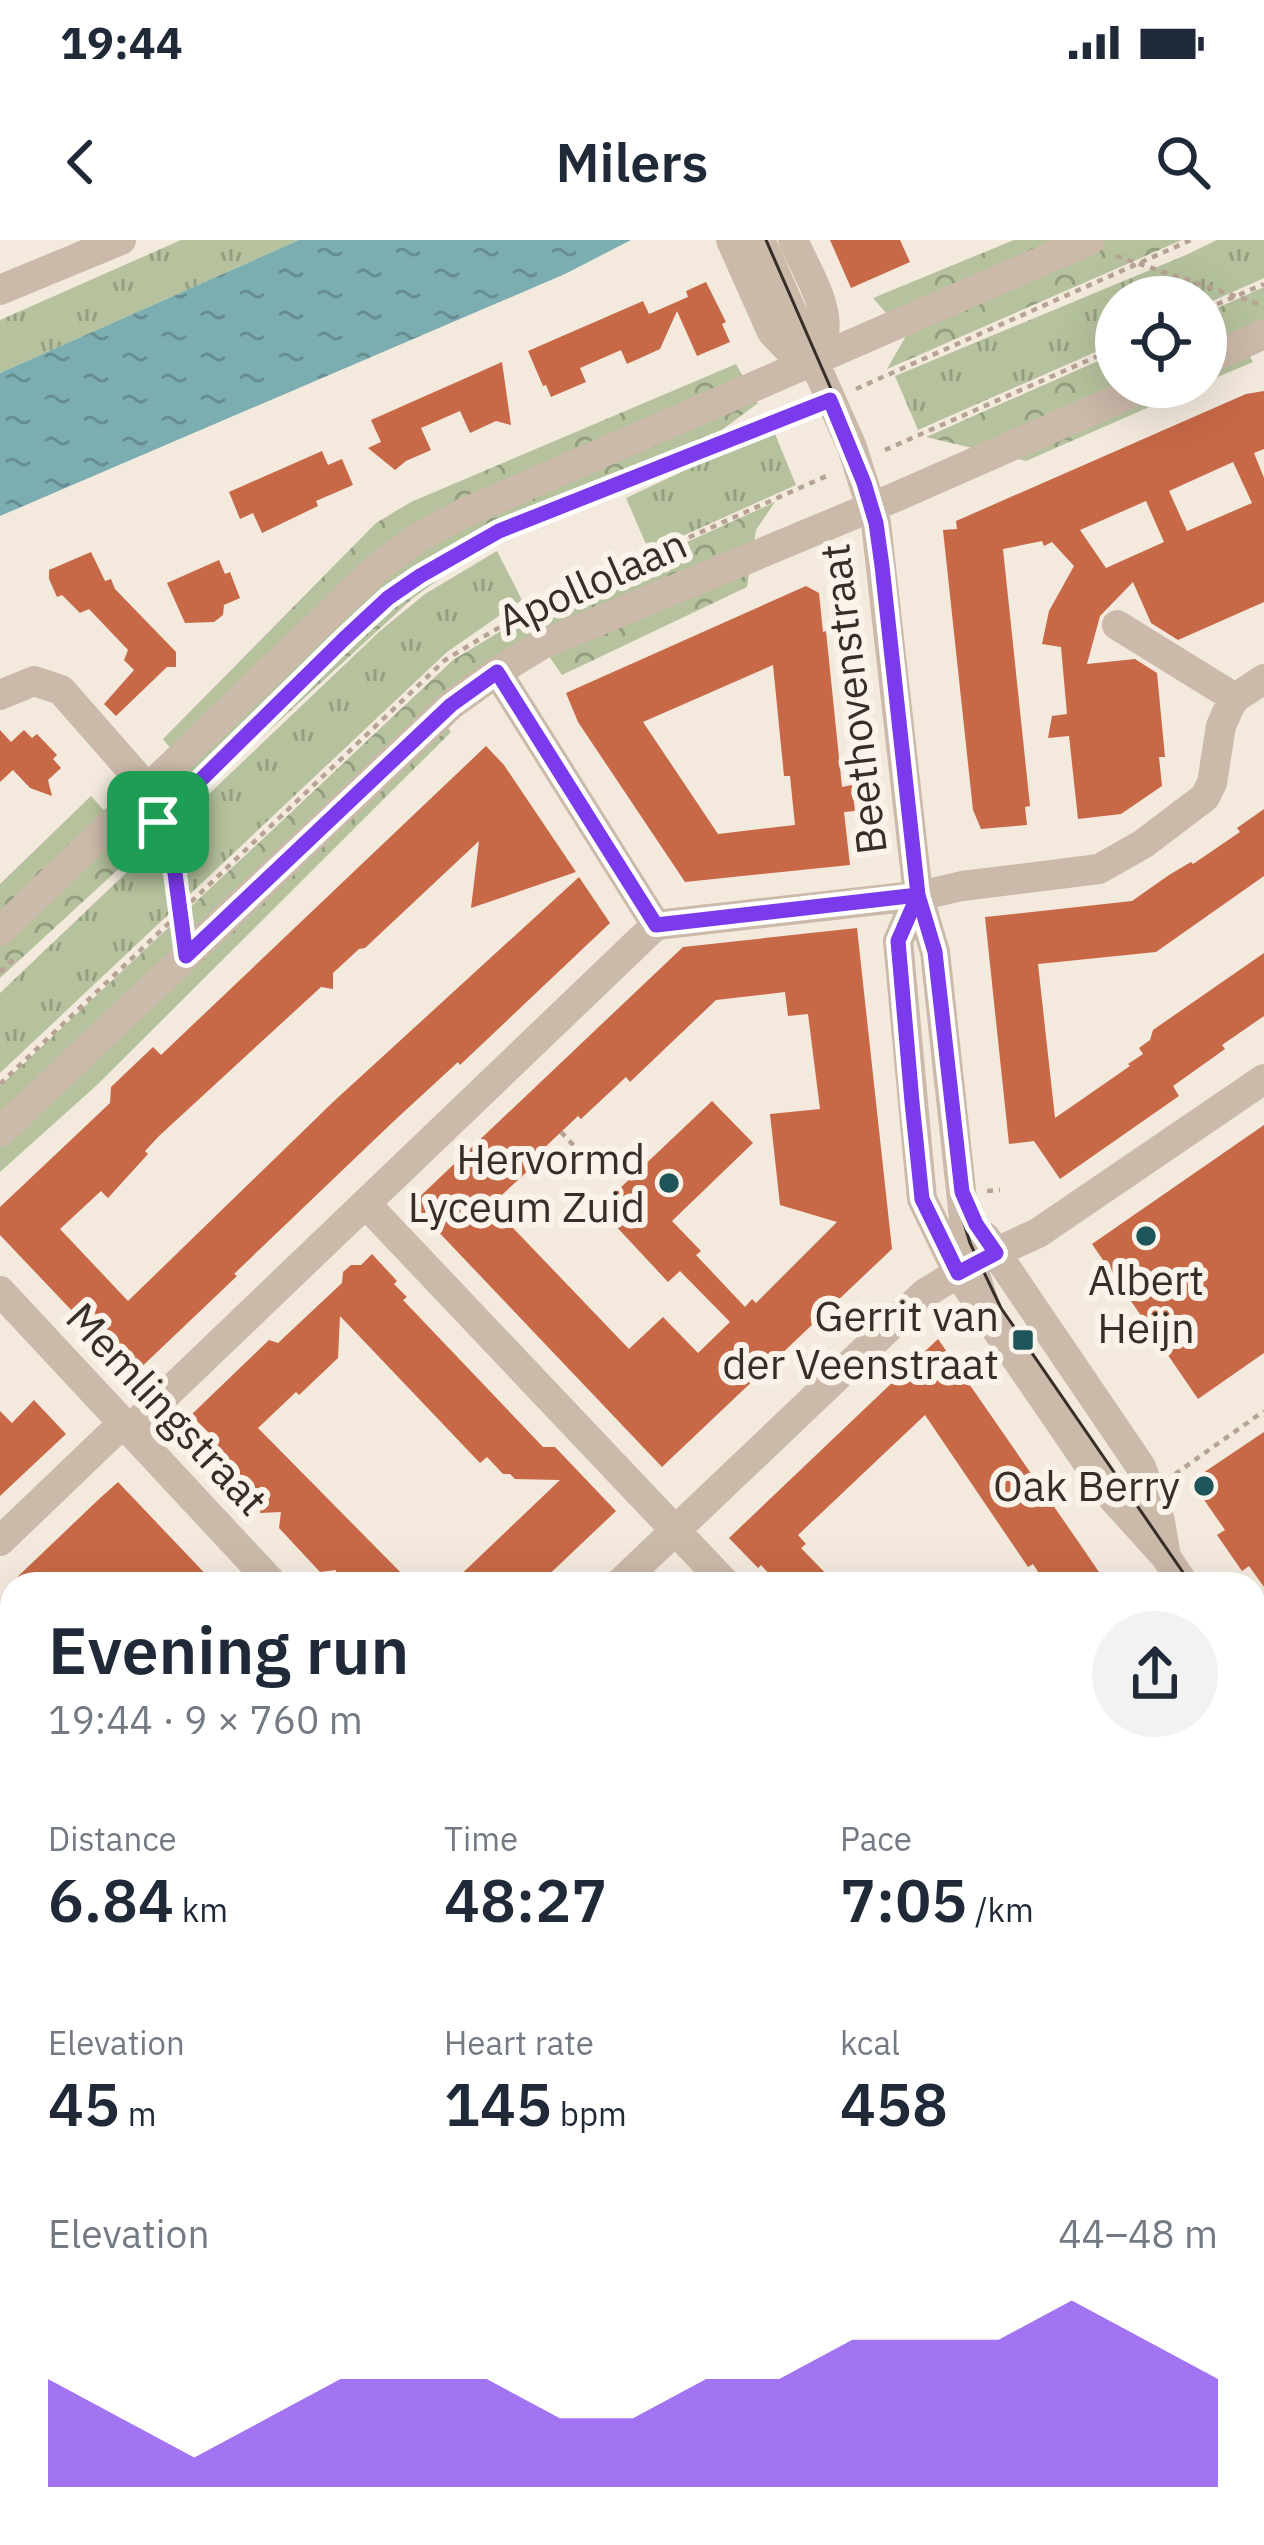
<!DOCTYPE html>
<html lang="en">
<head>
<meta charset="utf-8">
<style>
	:root { --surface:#fff; --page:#f2f2f3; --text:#1f2937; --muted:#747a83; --accent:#7c3aed }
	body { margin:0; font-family:"IBM Plex Sans",sans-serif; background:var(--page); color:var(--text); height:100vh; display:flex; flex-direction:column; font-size:45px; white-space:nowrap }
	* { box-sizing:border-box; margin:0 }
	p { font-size:39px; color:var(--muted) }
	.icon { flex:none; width:66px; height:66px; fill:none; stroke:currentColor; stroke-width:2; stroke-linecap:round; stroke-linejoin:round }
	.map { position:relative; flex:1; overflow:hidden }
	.details { position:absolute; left:0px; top:1332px; width:1266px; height:975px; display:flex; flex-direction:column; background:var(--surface); border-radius:36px 36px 0 0; box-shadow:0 12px 48px #0002 }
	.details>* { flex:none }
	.buttons { position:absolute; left:1095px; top:36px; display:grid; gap:24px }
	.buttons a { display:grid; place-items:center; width:132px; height:132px; border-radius:50%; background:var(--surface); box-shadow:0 12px 48px #0002; font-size:60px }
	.pin { position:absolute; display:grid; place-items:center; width:102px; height:102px; color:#fff; margin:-51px; border-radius:24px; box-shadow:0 6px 18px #0006 }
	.round { display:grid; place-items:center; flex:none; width:126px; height:126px; border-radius:63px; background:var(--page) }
	.overview { display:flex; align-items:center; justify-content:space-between; height:204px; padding:0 48px }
	h1 { font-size:66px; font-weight:600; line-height:90px }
	.figures { display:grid; grid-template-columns:repeat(3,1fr); gap:18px; height:204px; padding:12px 48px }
	.figures div { display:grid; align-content:center }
	.figures b { font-size:60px; font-weight:600 }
	.figures small { font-size:33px; font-weight:400 }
	.figures p { font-size:33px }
	.chart { height:336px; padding:24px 48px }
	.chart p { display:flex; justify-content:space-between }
	.chart svg { width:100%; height:216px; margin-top:12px; fill:var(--accent); opacity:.7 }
	.status { display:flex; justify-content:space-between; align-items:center; height:84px; padding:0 60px; background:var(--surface); direction:ltr }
	.status svg { height:33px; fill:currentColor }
	header { display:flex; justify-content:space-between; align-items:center; height:156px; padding:0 48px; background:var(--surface); font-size:54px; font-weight:600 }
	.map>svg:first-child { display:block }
	.grass { fill:url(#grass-tufts) }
	.forest { fill:url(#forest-crowns) }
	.water { fill:url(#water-ripples) }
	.building { fill:#c76847; fill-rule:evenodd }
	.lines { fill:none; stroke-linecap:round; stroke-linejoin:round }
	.path { stroke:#b7a393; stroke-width:4.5; stroke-dasharray:6 6; stroke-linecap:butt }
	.minor { stroke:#cbb9a9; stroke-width:30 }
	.major { stroke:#7a655a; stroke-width:30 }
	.tram { stroke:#382e29; stroke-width:3 }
	.route-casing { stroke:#fff; stroke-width:24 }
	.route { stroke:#7c3aed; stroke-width:15 }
	.poi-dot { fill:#1e555a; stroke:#faf3ea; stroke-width:4.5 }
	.labels { text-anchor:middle; stroke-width:12; stroke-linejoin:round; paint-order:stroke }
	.street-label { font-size:42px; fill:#382e29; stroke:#faf3ea }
	.poi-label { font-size:42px; fill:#382e29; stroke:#faf3ea; text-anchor:end }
</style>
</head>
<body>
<div class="status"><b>19:44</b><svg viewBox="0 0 49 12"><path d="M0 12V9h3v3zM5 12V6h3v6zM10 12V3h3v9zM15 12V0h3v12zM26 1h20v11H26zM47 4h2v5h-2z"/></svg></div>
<header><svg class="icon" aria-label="back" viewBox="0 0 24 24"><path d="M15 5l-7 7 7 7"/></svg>Milers<svg class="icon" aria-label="search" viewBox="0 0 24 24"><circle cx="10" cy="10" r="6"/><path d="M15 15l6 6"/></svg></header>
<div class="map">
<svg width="1264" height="2305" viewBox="0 0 1264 2305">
	<defs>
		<pattern id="grass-tufts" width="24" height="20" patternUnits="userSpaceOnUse" patternTransform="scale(3)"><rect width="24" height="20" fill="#b5c29d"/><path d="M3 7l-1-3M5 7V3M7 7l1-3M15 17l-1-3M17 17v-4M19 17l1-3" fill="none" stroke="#949e80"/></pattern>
		<pattern id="forest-crowns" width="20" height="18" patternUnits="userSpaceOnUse" patternTransform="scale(3)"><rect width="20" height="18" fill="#b5c29d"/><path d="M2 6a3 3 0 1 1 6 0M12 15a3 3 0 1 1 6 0" fill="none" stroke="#949e80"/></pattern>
		<pattern id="water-ripples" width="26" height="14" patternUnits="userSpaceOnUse" patternTransform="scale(3)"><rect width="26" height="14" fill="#7cadb0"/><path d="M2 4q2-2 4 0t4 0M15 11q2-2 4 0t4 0" fill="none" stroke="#678d8f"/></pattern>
	</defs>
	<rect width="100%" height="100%" fill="#f3e9dd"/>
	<!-- grass -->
	<path class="grass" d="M 181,0 L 299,0 L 0,133 L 0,80 Z
		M 1217,0 L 1264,0 L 1264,38 L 1206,64 L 1206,57 L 1116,57 L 1116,103 L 918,190 L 895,136 L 1186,15 Z
		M 773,189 L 796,245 L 649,311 L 626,258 Z
		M 497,311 L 522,360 L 447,412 L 0,833 L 0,753 L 380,391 L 425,354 Z"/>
	<!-- forest -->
	<path class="forest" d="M 1014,0 L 1182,0 L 887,129 L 906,96 L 873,58 Z
		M 1264,47 L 1264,83 L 1238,95 L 1253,122 L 1206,142 L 1206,73 Z
		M 1116,113 L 1116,147 L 1195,147 L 1026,221 L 926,197 Z
		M 736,124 L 758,163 L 687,216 L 464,321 L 413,358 L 0,738 L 0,644 L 91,556 L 125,594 L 190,532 L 163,499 L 376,283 L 411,262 Z
		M 775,262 L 756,290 L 747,347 L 562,435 L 536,397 L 438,473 L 451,492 L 97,845 L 0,932 L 0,846 L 453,420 L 529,374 Z"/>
	<!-- water -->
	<path class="water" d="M 299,0 L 631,0 L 565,34 L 0,276 L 0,133 Z"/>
	<!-- building -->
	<path class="building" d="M 830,0 L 900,0 L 910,22 L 851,48 Z
		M 706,42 L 726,82 L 722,84 L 730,102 L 697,116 L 677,71 L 660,109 L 627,124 L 621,110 L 580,128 L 586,142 L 551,157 L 546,145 L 543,146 L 528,111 L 643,61 L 649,74 L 688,57 L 686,51 Z
		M 502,122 L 511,185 L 496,181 L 470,193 L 460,171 L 421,188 L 431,210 L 406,221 L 395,230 L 368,208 L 381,202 L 371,180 Z
		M 1264,151 L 1264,209 L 1254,213 L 1264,238 L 1264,362 L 1178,400 L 1151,383 L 1133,342 L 1100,376 L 1087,424 L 1135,419 L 1157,433 L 1165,517 L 1159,517 L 1162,546 L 1121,574 L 1078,579 L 1069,496 L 1048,498 L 1052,476 L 1067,474 L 1061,407 L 1042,404 L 1049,371 L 1074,326 L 1052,302 L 1044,306 L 1042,301 L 1003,309 L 1030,566 L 1025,567 L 1027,585 L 981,589 L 973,570 L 943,290 L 957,289 L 956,281 L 1246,154 ZM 1233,222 L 1252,263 L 1187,291 L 1169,251 ZM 1146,261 L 1164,302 L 1106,328 L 1080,290 Z
		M 322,211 L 328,225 L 342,219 L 353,245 L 316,261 L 318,266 L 262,293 L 253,273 L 240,279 L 229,252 Z
		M 91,312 L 105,341 L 111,339 L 115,349 L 176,412 L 176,427 L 167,427 L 116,476 L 104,464 L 134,430 L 124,420 L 128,410 L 89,369 L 80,373 L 62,355 L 57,357 L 49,339 L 49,330 Z
		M 219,320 L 225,334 L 230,332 L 240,358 L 224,365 L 223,375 L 214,382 L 185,383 L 167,343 Z
		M 806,346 L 819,353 L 823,392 L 826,391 L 842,547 L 852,545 L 855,571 L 844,572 L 850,625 L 685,642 L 578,482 L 566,453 ZM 773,425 L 784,536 L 790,536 L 795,585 L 718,594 L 643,482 Z
		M 0,490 L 11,502 L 24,490 L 32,498 L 37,494 L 57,515 L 53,519 L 61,528 L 48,540 L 52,556 L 30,548 L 13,530 L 0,542 Z
		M 486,506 L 504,525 L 576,632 L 471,668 L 479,601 L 365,708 L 359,709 L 333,733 L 333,749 L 321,747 L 159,896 L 145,911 L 148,914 L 108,958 L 101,951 L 60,989 L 128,1061 L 333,862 L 579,637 L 610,683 L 460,825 L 458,822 L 395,880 L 234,1034 L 237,1036 L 133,1135 L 0,995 L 0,967 L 110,863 L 111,847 L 153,807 L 161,815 Z
		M 1264,569 L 1264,636 L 1156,712 L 1038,724 L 1055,878 L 1130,826 L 1128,824 L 1143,814 L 1139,808 L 1150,800 L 1153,790 L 1264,713 L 1264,776 L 1222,805 L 1225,809 L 1173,846 L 1179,856 L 1060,939 L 1034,901 L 1009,904 L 985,677 L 1132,661 L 1169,635 L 1191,622 L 1193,624 L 1240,592 L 1237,588 Z
		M 857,688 L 892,1009 L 662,1227 L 412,964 L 683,707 ZM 785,752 L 788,776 L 808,774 L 820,869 L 770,874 L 780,965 L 837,982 L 756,1063 L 752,1059 L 745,1067 L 696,1015 L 701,1011 L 672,981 L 753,903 L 712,861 L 599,968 L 668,1042 L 680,1031 L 730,1082 L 698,1113 L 663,1077 L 629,1109 L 491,965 L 546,914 L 542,910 L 578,876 L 581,879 L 626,837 L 630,842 L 716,760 Z
		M 1264,885 L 1264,1113 L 1198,1159 L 1092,1004 Z
		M 372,1014 L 397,1041 L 394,1044 L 407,1057 L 403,1060 L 543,1207 L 555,1207 L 616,1271 L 539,1344 L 451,1344 L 560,1240 L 515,1239 L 510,1234 L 503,1234 L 487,1217 L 480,1223 L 340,1076 L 338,1118 L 299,1155 L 296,1152 L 258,1188 L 412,1344 L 334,1344 L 336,1330 L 320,1332 L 279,1288 L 281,1272 L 260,1273 L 261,1251 L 245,1252 L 207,1212 L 219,1203 L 191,1175 L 269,1100 L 278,1103 L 342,1043 L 343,1032 L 351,1025 L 361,1025 Z
		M 938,1099 L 1084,1310 L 1107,1344 L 1046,1344 L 1033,1324 L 1028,1327 L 925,1175 L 798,1295 L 806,1304 L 801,1308 L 836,1344 L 787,1344 L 775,1332 L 771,1336 L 761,1325 L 758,1328 L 729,1298 Z
		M 34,1160 L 66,1194 L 0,1256 L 0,1171 L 12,1183 Z
		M 1264,1192 L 1264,1347 L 1249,1326 L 1242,1331 L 1217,1295 L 1225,1290 L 1191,1241 Z
		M 118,1242 L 215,1344 L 10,1344 L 98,1260 Z"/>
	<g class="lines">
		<!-- path -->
		<path class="path" d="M 1116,16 L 1259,64
			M 1206,69 L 1264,44
			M 856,149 L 1191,0
			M 1171,154 L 1186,147
			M 885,210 L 1116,108
			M 544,273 L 807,169
			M 421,335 L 457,313
			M 158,583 L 175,633 L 182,682
			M 0,732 L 16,717
			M 0,844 L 445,420 L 533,367 L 831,234
			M 561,892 L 590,923
			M 987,951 L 1000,950
			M 1175,1234 L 1264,1171"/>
		<!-- minor -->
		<path class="minor" d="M 731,0 L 772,92 L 792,113 L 813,120
			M 760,0 L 852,207 L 876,283 L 918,655 L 935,712 L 965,987 L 972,1025 L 988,1076
			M 793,0 C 804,26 829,64 824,93 C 822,103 817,111 813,120
			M 0,50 L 121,0
			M 1206,120 L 1264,94
			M 1117,385 L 1235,458
			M 497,432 L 656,685
			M 0,455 L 34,441 L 61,450 L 148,549
			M 918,655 L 898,701 L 922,959 L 958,1033 L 1109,1254 L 1166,1317 L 1184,1344
			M 0,691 L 378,327 L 419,297 L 464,273 L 1090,0
			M 0,892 L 451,465 L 497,432 L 541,405 L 898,256 L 1145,147
			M 366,964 L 726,1344
			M 985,997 L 1141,1227 L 1160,1281 L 1166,1317
			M 0,1051 L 273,1344
			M 128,1191 L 656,685 L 923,655 L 962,646 L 1099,629 L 1143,604 L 1205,557 L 1212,543 L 1221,486 L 1229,468 L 1235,458 L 1264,439
			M 0,1301 L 122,1184
			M 619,1344 L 924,1054 L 977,1021 L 1038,993 L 1264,839
			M 1254,1446 L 1264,1460
			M 0,1551 L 12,1563
			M 1254,1733 L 1264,1723
			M 0,1936 L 12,1924
			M 0,1984 L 12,1996
			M 0,2170 L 12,2183
			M 1254,2213 L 1264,2223
			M 119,2295 L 128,2305
			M 293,2295 L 302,2305
			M 707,2295 L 717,2305"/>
		<!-- major -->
		<path class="major" d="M 1254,2107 L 1264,2096
			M 1254,2158 L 1264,2150
			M 1049,2305 L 1060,2295
			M 1089,2305 L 1100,2295"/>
		<!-- tram -->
		<path class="tram" d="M 766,0 L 859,213 L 881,280 L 952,927 L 960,970 L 970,1003 L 1001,1068 L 1191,1344
			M 1254,1457 L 1264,1472
			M 1254,2113 L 1264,2103
			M 1071,2305 L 1081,2295"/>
	</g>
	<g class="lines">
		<defs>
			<path id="route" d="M 158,582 L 175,633 L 186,716 L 451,465 L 497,432 L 656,685 L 918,655 L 935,712 L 962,952 L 976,984 L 996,1013 L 958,1033 L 922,959 L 912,862 L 898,701 L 918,655 L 882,326 L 876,283 L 864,243 L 830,160 L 499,291 L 420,336 L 388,358 L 345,398 L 158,582"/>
		</defs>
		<!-- route casing -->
		<use href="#route" class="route-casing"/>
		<!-- route -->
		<use href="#route" class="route"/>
	</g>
	<!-- markers -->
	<g class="poi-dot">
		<circle cx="669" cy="943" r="12"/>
		<circle cx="1146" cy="996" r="12"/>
		<rect x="1011" y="1088" width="24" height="24" rx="6"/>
		<circle cx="1204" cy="1246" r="12"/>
	</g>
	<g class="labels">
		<!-- street labels -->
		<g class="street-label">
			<text transform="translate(592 342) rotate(-24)" y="15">Apollolaan</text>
			<text transform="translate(853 459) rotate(-97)" y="15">Beethovenstraat</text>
			<text transform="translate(167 1169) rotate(47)" y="15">Memlingstraat</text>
		</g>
		<!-- poi labels -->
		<g class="poi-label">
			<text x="645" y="934">Hervormd<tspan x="645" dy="48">Lyceum Zuid</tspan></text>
			<text x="1146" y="1055" text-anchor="middle">Albert<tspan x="1146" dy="48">Heijn</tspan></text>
			<text x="999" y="1091">Gerrit van<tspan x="999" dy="48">der Veenstraat</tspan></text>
			<text x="1180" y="1261">Oak Berry</text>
		</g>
	</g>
</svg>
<div class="buttons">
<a><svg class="icon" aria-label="locate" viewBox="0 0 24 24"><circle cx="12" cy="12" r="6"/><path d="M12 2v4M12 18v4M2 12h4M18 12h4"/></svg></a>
</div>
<div class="pin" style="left:158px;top:582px;background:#1e9e55"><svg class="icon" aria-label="arrive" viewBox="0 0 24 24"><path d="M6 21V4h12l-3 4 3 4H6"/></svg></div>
<section class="details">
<div class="overview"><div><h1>Evening run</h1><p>19:44 · 9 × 760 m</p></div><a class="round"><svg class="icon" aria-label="share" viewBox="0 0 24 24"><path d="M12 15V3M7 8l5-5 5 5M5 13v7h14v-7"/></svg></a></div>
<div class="figures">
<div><p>Distance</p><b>6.84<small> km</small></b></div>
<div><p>Time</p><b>48:27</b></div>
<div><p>Pace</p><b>7:05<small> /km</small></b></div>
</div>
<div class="figures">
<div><p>Elevation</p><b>45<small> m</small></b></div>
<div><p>Heart rate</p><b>145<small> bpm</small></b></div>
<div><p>kcal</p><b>458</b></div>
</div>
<div class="chart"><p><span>Elevation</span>44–48 m</p>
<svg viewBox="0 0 160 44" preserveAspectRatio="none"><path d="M0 44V22L10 30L20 38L30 30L40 22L50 22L60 22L70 30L80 30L90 22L100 22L110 14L120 14L130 14L140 6L150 14L160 22V44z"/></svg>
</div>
</section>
</div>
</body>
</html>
